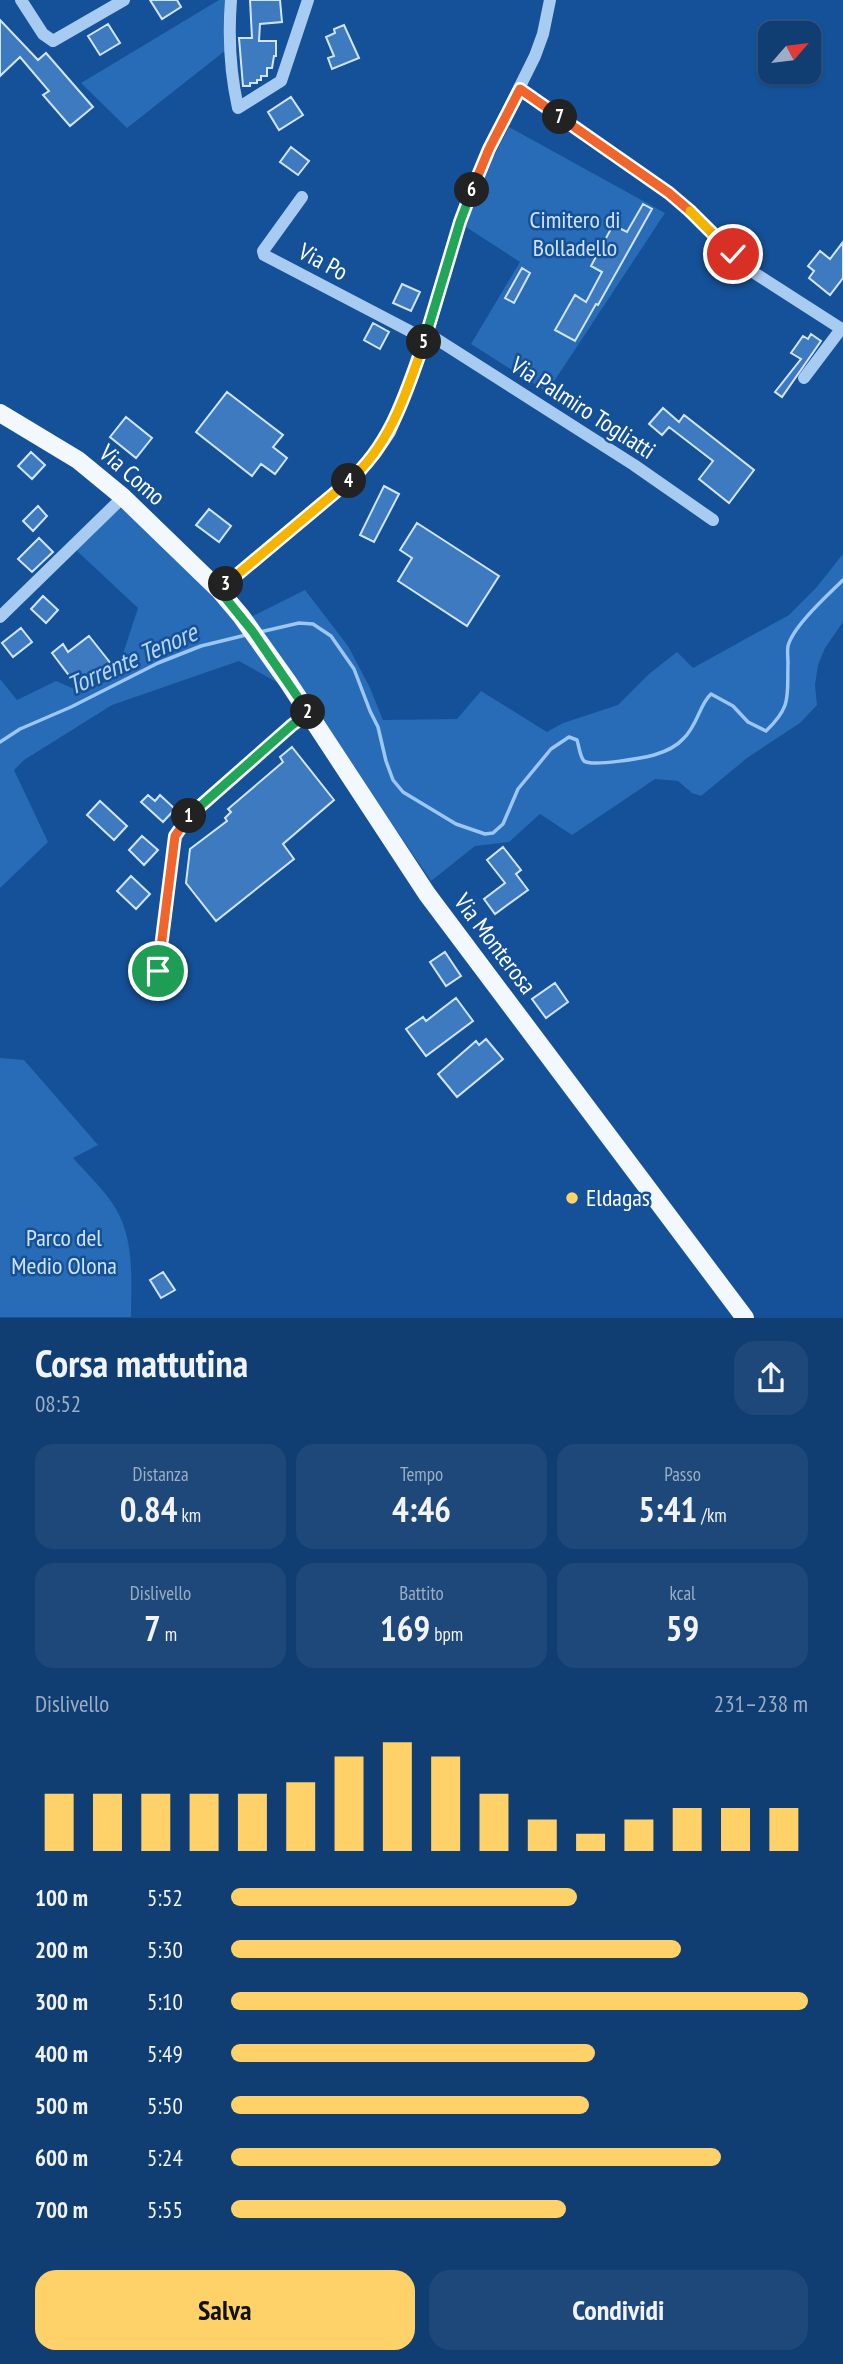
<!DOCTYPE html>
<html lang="it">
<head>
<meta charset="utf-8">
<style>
	:root { --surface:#103d72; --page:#1e487a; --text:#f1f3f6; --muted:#9caec4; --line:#305684; --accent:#ffd169 }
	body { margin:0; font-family:"PT Sans Narrow",sans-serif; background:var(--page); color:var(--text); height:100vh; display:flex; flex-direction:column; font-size:26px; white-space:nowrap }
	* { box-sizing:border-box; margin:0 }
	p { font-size:23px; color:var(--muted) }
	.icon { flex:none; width:38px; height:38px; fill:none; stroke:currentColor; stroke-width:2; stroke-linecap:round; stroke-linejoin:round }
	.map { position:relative; height:1318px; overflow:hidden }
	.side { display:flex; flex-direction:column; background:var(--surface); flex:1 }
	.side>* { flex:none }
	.needle { width:46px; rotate:62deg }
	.buttons { position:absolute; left:758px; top:21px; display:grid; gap:14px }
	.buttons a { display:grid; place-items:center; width:63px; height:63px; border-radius:14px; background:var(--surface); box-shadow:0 2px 5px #0004,0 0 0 2px var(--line); font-size:35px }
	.pin { position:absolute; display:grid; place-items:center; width:60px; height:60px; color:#fff; margin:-30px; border:4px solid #fff; border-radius:50%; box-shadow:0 2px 7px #0007 }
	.km { position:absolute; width:35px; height:35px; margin:-18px; border-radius:50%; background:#222; color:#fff; font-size:19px; line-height:35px; text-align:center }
	.round { display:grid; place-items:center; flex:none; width:74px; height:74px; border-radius:21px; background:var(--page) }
	.summary { display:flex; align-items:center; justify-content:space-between; height:119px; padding:0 35px }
	h1 { font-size:38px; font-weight:700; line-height:52px }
	.figures { display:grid; grid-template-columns:repeat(3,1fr); gap:10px; height:119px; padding:7px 35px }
	.figures div { display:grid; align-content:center; border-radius:18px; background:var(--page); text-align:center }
	.figures b { font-size:35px; font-weight:700 }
	.figures small { font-size:19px; font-weight:400 }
	.figures p { font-size:19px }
	.chart { height:196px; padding:14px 35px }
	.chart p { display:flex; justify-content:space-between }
	.chart svg { width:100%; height:126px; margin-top:7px; stroke:var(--accent); stroke-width:6 }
	.action { display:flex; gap:14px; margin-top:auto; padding:14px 35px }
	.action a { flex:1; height:80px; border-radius:21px; background:var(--accent); color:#111; font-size:28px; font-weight:700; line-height:80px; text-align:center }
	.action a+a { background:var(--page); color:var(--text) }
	ul { padding:0 35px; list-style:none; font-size:23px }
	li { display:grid; grid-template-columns:112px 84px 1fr; align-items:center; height:52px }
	li i { height:18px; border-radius:9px; background:var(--accent) }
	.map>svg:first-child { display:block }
	.green { fill:#286bb6 }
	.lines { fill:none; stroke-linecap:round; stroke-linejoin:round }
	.stream { stroke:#9bc6f5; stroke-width:3.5 }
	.building { fill:#3e7ac0; stroke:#d0e5fc; stroke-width:2 }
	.minor { stroke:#a8cbf2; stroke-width:12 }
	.major { stroke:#f3f8ff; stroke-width:18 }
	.split-1-casing { stroke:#fff; stroke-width:14 }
	.split-2-casing { stroke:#fff; stroke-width:14 }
	.split-3-casing { stroke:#fff; stroke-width:14 }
	.split-4-casing { stroke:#fff; stroke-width:14 }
	.split-5-casing { stroke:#fff; stroke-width:14 }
	.split-6-casing { stroke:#fff; stroke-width:14 }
	.split-7-casing { stroke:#fff; stroke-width:14 }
	.split-8-casing { stroke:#fff; stroke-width:14 }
	.split-9-casing { stroke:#fff; stroke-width:14 }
	.split-1 { stroke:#f0652b; stroke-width:9 }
	.split-2 { stroke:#22a559; stroke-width:9 }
	.split-3 { stroke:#22a559; stroke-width:9 }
	.split-4 { stroke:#f5b400; stroke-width:9 }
	.split-5 { stroke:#f5b400; stroke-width:9 }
	.split-6 { stroke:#22a559; stroke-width:9 }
	.split-7 { stroke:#f0652b; stroke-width:9 }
	.split-8 { stroke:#f0652b; stroke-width:9 }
	.split-9 { stroke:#f5b400; stroke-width:9 }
	.poi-dot { fill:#ffd169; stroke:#155198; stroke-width:2.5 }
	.labels { text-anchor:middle; stroke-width:5; stroke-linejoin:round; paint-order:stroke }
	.park-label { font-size:24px; fill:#d0e5fc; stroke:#155198 }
	.street-label { font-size:24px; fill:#fff; stroke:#155198 }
	.poi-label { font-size:24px; fill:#fff; stroke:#155198; text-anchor:start }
	.water-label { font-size:26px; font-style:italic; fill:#b5d5f9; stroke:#155198 }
</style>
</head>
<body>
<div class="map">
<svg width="843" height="1318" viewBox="0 0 843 1318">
	<rect width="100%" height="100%" fill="#155198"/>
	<!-- green -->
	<path class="green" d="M 219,0 L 228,0 L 226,50 L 127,128 L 81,83 Z
		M 509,127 L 665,213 L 547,392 L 471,344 L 520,262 L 466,227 L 477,189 Z
		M 121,507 L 215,596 L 245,630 L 280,684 L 239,661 L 112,705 L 24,760 L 14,770 L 48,842 L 0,888 L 0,679 L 17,700 L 56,681 L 83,693 L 126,671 L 120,663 L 138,608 L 76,550 Z
		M 843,554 L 843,622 L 825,648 L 818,665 L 815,685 L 817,705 L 800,723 L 747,758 L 701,796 L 692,793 L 678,781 L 655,779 L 572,835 L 540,814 L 509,842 L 475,846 L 431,881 L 251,617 L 305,590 L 348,646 L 370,688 L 383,720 L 457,719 L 481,691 L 547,732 L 563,723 L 618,705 L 649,674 L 677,652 L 693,668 L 789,615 L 816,588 Z
		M 0,1058 L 24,1060 L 98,1145 L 73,1158 C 87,1174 105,1190 116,1209 C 135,1241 131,1282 131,1317 L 0,1317 Z"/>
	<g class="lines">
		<!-- stream -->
		<path class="stream" d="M 260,632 L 299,623 L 313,624 L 331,636 L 354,669 L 370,711 L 378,727 L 386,761 L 393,780 L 403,792 L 456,824 L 485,834 L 493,833 L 503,824 L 518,789 L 551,749 L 569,737 L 577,740 C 579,746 580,757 584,761 C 592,767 643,758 654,755 C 664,752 676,747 683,739 C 698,725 699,705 711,694 L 733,706 L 748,722 L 766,731 C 792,706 787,697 788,663 C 788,658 787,651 788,646 C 793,626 828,595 843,580
			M 0,742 L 20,729 L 71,707 L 158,663 L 201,646 L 246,635"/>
	</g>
	<!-- building -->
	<path class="building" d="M 150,0 L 177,0 L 181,7 L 162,19 Z
		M 250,0 L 280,0 L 282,22 L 260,24 L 259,41 L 276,41 L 276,56 L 274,56 L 272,68 L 267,68 L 267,76 L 261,76 L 261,80 L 257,80 L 257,83 L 250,83 L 250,86 L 243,86 L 239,38 L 252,38 Z
		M 0,20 L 38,60 L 46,53 L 93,107 L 70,126 L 43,95 L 49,91 L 20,57 L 0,76 Z
		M 108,24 L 120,43 L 100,55 L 88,36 Z
		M 344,25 L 359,58 L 332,69 L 328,58 L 334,56 L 326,37 L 335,33 L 334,29 Z
		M 291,97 L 303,115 L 279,130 L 268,112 Z
		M 291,147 L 309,161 L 298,175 L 280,162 Z
		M 643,204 L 652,209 L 598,305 L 596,304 L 575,341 L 555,330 L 575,295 L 586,302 L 602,272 L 591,266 L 613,225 L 627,232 Z
		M 843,242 L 843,278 L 830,295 L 809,278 L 814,271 L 808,266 L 820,251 L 830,259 Z
		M 522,268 L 530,273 L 514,303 L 505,298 Z
		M 402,284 L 420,292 L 411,311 L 393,303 Z
		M 373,323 L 389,332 L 380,349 L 364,340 Z
		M 811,334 L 821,341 L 782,397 L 775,392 L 801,359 L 791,353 L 803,336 L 808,339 Z
		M 227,392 L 283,435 L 273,447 L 287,458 L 275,474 L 261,464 L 252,476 L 196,432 Z
		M 663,408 L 679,422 L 684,415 L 754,470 L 729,503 L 699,479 L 713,461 L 669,427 L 662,435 L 649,424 Z
		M 126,417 L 152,438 L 136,458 L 110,437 Z
		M 31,452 L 45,465 L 32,479 L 18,466 Z
		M 384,486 L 399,494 L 374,542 L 360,535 Z
		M 38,506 L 47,516 L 33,531 L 23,521 Z
		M 209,509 L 231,526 L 219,542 L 196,525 Z
		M 417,523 L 499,576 L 467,626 L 398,581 L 412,558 L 400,550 Z
		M 39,538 L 53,552 L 32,572 L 18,559 Z
		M 43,596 L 58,610 L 46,623 L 31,609 Z
		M 21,628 L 32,642 L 13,657 L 2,643 Z
		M 89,636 L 112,665 L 80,690 L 52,653 L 63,644 L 68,652 Z
		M 292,747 L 334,800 L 283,844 L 294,859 L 216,921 L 186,883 L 190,849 L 227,821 L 225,818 L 231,812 L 228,809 L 283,762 L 280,757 Z
		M 148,795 L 155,801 L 160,795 L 175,809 L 163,822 L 141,802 Z
		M 100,801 L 127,826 L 114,840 L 87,815 Z
		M 142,836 L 158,850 L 144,865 L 129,850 Z
		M 503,847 L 521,870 L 516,874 L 528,890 L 495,914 L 484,899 L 505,883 L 487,860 Z
		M 131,876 L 150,894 L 136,909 L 117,891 Z
		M 445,952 L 461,976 L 446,986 L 430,962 Z
		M 555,983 L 568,1002 L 546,1018 L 532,999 Z
		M 456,998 L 473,1021 L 426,1056 L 406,1029 L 423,1017 L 426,1021 Z
		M 486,1039 L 503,1059 L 457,1097 L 438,1074 L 476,1041 L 479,1045 Z
		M 163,1272 L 175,1290 L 161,1298 L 150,1280 Z"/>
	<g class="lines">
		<!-- minor -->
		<path class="minor" d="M 21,0 L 43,34 L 53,41 L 124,0
			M 231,0 C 228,38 230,72 238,108 L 281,81 L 308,0
			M 520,89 L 669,193 L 691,211 L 756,274 L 843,330
			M 302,197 L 263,251 L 264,255 L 425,339
			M 427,333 L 634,465 L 713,520
			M 804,378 L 841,329
			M 219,590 L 356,474 L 375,454 L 390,432 L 412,378 L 431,321 L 460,222 L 489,149 L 535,56 L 543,34 L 550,0
			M 0,617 L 123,497
			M 158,971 L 175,836 L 193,811 L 292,725 L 309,713"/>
		<!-- major -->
		<path class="major" d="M 0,413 L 78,460 L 123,497 L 219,590 L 241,616 L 288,682 L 427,894 L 745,1318"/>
	</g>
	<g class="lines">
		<defs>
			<path id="split-1" d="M 158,971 L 175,836 L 189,816"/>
			<path id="split-2" d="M 189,816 L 292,725 L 309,713 L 308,712"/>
			<path id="split-3" d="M 226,584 L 219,590 L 253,632 L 308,712"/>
			<path id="split-4" d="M 226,584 L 349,481"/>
			<path id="split-5" d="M 349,481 C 391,444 406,393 424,342"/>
			<path id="split-6" d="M 424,342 L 460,222 L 472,190"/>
			<path id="split-7" d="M 472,190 L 489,149 L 520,89 L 560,117"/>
			<path id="split-8" d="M 560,117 L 669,193 L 690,211"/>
			<path id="split-9" d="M 690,211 L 733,254"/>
		</defs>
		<!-- split-1 casing -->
		<use href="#split-1" class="split-1-casing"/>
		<!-- split-2 casing -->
		<use href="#split-2" class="split-2-casing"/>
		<!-- split-3 casing -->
		<use href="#split-3" class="split-3-casing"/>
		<!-- split-4 casing -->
		<use href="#split-4" class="split-4-casing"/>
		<!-- split-5 casing -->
		<use href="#split-5" class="split-5-casing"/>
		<!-- split-6 casing -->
		<use href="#split-6" class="split-6-casing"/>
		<!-- split-7 casing -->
		<use href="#split-7" class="split-7-casing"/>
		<!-- split-8 casing -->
		<use href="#split-8" class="split-8-casing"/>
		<!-- split-9 casing -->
		<use href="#split-9" class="split-9-casing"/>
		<!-- split-1 -->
		<use href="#split-1" class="split-1"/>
		<!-- split-2 -->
		<use href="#split-2" class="split-2"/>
		<!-- split-3 -->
		<use href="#split-3" class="split-3"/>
		<!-- split-4 -->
		<use href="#split-4" class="split-4"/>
		<!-- split-5 -->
		<use href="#split-5" class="split-5"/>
		<!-- split-6 -->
		<use href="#split-6" class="split-6"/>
		<!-- split-7 -->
		<use href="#split-7" class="split-7"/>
		<!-- split-8 -->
		<use href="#split-8" class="split-8"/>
		<!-- split-9 -->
		<use href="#split-9" class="split-9"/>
	</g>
	<!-- markers -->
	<circle class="poi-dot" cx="572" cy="1198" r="7"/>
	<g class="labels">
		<!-- park labels -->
		<g class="park-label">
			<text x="575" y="228">Cimitero di<tspan x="575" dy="28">Bolladello</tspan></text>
			<text x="64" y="1246">Parco del<tspan x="64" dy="28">Medio Olona</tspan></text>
		</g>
		<!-- street labels -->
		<g class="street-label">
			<text transform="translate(323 262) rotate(28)" y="8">Via Po</text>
			<text transform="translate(583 408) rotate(33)" y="8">Via Palmiro Togliatti</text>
			<text transform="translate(132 475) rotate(41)" y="8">Via Como</text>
			<text transform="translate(495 944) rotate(53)" y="8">Via Monterosa</text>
		</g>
		<!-- poi labels -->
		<g class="poi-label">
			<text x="586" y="1206">Eldagas</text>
		</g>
		<!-- water labels -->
		<g class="water-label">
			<text transform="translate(132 659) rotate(-24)" y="9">Torrente Tenore</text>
		</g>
	</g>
</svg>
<div class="buttons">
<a><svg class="needle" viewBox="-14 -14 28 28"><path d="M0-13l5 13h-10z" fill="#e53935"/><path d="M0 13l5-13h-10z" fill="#9caec4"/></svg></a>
</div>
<div class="pin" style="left:158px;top:971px;background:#1e9e55"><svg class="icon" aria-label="arrive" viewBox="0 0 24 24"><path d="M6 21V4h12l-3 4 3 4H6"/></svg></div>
<div class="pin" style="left:733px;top:254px;background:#d93025"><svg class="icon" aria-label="check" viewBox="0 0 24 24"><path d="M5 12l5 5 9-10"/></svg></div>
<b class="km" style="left:189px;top:816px">1</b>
<b class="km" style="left:308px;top:712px">2</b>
<b class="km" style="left:226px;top:584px">3</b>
<b class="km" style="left:349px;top:481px">4</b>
<b class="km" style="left:424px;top:342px">5</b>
<b class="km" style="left:472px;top:190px">6</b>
<b class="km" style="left:560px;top:117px">7</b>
</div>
<section class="side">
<div class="summary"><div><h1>Corsa mattutina</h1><p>08:52</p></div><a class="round"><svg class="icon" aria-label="share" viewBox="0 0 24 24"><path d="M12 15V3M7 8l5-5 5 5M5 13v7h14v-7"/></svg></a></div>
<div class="figures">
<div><p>Distanza</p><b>0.84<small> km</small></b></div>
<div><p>Tempo</p><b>4:46</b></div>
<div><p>Passo</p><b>5:41<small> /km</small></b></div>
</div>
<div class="figures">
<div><p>Dislivello</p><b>7<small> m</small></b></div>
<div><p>Battito</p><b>169<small> bpm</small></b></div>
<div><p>kcal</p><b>59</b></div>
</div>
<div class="chart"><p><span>Dislivello</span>231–238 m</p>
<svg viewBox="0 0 160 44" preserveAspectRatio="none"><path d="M5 44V24M15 44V24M25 44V24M35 44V24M45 44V24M55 44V20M65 44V11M75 44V6M85 44V11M95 44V24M105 44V33M115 44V38M125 44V33M135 44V29M145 44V29M155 44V29"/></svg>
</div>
<ul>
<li><b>100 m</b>5:52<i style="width:60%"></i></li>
<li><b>200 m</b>5:30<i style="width:78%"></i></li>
<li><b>300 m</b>5:10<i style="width:100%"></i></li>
<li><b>400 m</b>5:49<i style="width:63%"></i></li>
<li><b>500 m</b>5:50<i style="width:62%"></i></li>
<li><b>600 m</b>5:24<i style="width:85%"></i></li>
<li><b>700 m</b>5:55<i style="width:58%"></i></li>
</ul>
<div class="action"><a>Salva</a><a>Condividi</a></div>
</section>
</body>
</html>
